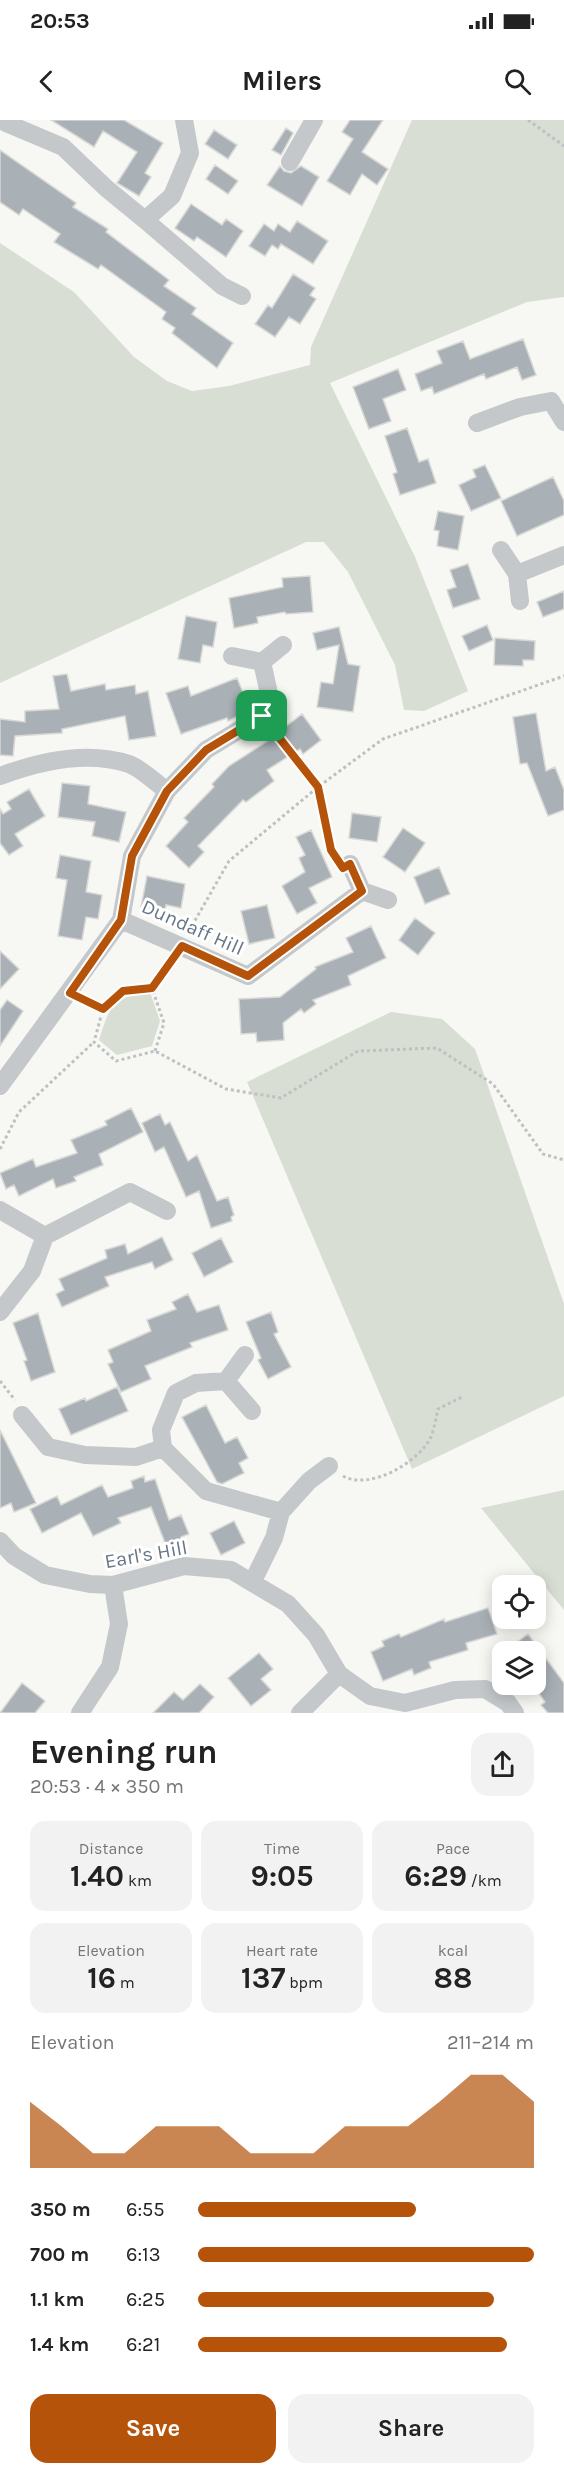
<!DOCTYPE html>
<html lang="en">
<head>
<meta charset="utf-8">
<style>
	:root { --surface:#fff; --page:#f2f2f2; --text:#222; --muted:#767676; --accent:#b45309 }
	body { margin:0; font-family:Karla,sans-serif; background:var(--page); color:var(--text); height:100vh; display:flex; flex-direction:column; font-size:22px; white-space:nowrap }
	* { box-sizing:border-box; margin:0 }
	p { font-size:20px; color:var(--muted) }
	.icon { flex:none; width:33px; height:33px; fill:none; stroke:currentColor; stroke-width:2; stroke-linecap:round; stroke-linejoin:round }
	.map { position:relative; height:1593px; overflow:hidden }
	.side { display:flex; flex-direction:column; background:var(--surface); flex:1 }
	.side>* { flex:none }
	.fabs { position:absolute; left:492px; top:1455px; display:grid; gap:12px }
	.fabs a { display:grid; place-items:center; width:54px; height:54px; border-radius:12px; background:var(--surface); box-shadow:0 3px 15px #0003; font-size:30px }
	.pin { position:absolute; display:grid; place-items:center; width:51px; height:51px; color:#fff; margin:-26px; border-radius:12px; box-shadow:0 3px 9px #0006 }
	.round { display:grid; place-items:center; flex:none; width:63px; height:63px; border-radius:18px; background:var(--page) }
	.overview { display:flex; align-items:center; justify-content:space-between; height:102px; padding:0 30px }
	h1 { font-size:33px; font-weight:700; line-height:45px }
	.metrics { display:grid; grid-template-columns:repeat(3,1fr); gap:9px; height:102px; padding:6px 30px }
	.metrics div { display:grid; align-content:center; border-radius:15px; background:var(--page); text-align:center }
	.metrics b { font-size:30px; font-weight:700 }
	.metrics small { font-size:16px; font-weight:400 }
	.metrics p { font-size:16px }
	.chart { height:168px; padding:12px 30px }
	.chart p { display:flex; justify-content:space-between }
	.chart svg { width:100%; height:108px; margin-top:6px; fill:var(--accent); opacity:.7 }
	.cta { display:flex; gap:12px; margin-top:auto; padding:12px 30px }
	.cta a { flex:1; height:69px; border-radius:18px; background:var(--accent); color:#fff; font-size:24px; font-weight:700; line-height:69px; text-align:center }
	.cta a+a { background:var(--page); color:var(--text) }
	ul { padding:0 30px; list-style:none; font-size:20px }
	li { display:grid; grid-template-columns:96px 72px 1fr; align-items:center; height:45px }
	li i { height:15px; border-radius:8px; background:var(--accent) }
	.status { display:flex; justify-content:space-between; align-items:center; height:42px; padding:0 30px; background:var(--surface); direction:ltr }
	.status svg { height:16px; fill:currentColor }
	header { display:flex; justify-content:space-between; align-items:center; height:78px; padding:0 30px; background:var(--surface); font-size:27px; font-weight:700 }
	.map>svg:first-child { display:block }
	.green { fill:#d8ded4 }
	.building { fill:#a9b1b6; stroke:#d8d8d6; stroke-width:1.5 }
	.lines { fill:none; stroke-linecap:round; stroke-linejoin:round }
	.path { stroke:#bec0c2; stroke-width:3; stroke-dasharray:3 3; stroke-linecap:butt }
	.minor { stroke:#c4c8cb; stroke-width:18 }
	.route-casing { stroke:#fff; stroke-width:12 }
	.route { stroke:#b45309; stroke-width:8 }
	.labels { text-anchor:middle; stroke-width:6; stroke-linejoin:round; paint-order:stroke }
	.street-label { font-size:20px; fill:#667684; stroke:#fff }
</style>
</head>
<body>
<div class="status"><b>20:53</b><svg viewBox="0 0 49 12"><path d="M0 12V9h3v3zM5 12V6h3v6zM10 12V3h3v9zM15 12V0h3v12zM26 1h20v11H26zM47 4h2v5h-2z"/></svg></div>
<header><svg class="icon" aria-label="back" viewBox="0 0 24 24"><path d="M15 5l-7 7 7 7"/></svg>Milers<svg class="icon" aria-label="search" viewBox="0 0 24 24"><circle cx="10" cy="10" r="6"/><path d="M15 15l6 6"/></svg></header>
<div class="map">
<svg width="564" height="1593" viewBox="0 0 564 1593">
	<rect width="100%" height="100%" fill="#f7f7f3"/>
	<!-- green -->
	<path class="green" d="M 412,0 L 564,0 L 564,177 L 527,182 L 330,263 L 415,437 L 468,571 L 424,591 L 404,590 L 395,545 L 348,452 L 324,422 L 306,422 L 0,563 L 0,123 L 74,172 L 134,237 L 167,261 L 192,271 L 229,266 L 310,245 L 311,227 Z
		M 150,872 L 160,901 L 152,926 L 117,935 L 99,920 C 110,885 112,878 150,872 Z
		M 391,892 L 442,899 L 475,929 L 564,1184 L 564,1276 L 412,1349 L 247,962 Z
		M 564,1370 L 564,1490 L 481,1388 Z"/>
	<!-- building -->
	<path class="building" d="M 51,0 L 124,0 L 163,23 L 145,53 L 151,57 L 139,76 L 117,63 L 137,32 L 103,11 L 94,27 Z
		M 350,0 L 383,0 L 362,32 L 388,49 L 377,65 L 362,54 L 350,75 L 327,61 L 353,19 L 342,12 Z
		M 286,8 L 293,13 L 281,35 L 272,30 Z
		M 214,10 L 237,25 L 228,39 L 205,24 Z
		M 0,30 L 76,83 L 73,87 L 108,109 L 106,112 L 169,160 L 164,166 L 196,188 L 192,194 L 233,223 L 217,248 L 172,213 L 175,208 L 162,199 L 166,192 L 101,145 L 98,149 L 54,122 L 60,114 L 23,89 L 19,95 L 0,82 Z
		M 215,45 L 238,61 L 228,74 L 206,59 Z
		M 280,46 L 284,51 L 291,53 L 301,46 L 319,57 L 302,86 L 267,65 Z
		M 191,84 L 222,105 L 226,99 L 243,111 L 226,137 L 197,117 L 194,121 L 175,108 Z
		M 297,101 L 328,121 L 313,144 L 281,124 L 278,129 L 272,125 L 265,136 L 249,126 L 264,104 L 274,111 L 278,104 L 290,112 Z
		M 293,154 L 315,168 L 310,175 L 316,179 L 300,204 L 289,197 L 275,217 L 255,204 L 268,185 L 272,188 Z
		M 523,219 L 536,255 L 522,260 L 517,247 L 486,259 L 484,254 L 434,274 L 432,267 L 421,271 L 415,254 L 442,243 L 437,231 L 463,221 L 470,239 Z
		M 398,249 L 406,270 L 383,279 L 391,301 L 369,309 L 353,267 Z
		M 407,308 L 419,342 L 428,339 L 436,363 L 400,375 L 393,354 L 397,352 L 385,316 Z
		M 485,345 L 501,378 L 471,391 L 459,365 L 476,357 L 473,350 Z
		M 553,357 L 564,381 L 564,395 L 517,416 L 501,381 Z
		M 438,391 L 464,396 L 458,430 L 437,426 L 439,411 L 434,410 Z
		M 468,444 L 480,479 L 453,488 L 447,470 L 456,467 L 450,450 Z
		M 310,456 L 313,492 L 286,494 L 285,492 L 257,497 L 258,503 L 234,508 L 229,478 L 283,467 L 282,458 Z
		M 564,471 L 564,489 L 543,497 L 537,482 Z
		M 186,496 L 217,502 L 213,527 L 203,525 L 200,543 L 178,539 Z
		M 487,505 L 493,520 L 469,531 L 462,516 Z
		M 339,507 L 348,544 L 360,546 L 353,592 L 317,587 L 321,562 L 333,564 L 339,525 L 317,530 L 313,513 Z
		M 495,518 L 535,521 L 534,540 L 523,540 L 523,546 L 494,545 Z
		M 67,554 L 71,571 L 105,564 L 106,570 L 135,565 L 136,574 L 148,571 L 156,616 L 129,620 L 125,596 L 62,609 L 62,613 L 15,616 L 13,636 L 0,635 L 0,599 L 25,602 L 25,591 L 59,589 L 53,556 Z
		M 237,558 L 250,590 L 228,601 L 227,598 L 181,614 L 166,573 L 188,566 L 191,576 Z
		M 536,593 L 546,651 L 555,647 L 564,670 L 564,690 L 548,696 L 527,643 L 520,644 L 513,597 Z
		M 302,594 L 321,620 L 303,634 L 300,629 L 267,650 L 274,661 L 246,682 L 243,680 L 198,726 L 204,732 L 189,748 L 166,726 L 188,702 L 184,698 L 214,667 L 212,664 L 229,646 L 285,610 L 284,608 Z
		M 62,663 L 90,666 L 88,684 L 126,692 L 119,722 L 92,716 L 95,702 L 58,697 Z
		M 29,669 L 45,696 L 15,714 L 23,726 L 9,735 L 0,723 L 0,689 L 3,694 L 11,689 L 7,682 Z
		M 352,693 L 381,697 L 377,722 L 349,718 Z
		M 403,708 L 425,723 L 405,752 L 383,737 Z
		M 311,710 L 332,757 L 309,768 L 317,783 L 297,794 L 282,766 L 305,752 L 299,738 L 305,735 L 296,717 Z
		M 60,735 L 91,741 L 86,772 L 102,775 L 98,799 L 86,797 L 82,820 L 58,816 L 67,760 L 56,758 Z
		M 439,747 L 450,774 L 425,784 L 414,757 Z
		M 147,756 L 185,764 L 181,788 L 166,785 L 165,792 L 141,787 Z
		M 267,785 L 275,818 L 249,824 L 241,791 Z
		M 415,798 L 435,813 L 418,835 L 399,820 Z
		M 371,806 L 386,838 L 348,856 L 351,865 L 313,880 L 316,884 L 304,893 L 301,889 L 283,903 L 284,920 L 257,922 L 256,913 L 241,914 L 239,879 L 280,877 L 316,849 L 315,847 L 353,832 L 346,818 Z
		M 0,831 L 19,849 L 0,869 Z
		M 7,880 L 23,891 L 0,926 L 0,890 Z
		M 131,988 L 143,1012 L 99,1034 L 103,1045 L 74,1057 L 76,1061 L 56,1068 L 53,1059 L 19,1076 L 14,1065 L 6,1069 L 0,1053 L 33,1039 L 36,1047 L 77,1033 L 71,1020 L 107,1005 L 105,1001 Z
		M 160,994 L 165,1005 L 170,1002 L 188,1041 L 197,1035 L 217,1081 L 228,1077 L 234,1095 L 231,1097 L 232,1101 L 211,1108 L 199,1071 L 186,1077 L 164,1027 L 155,1032 L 142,1003 Z
		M 162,1117 L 173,1140 L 155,1149 L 152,1142 L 105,1157 L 109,1166 L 62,1187 L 56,1174 L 64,1170 L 59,1159 L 107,1138 L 105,1130 L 125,1124 L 128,1134 Z
		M 221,1118 L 233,1142 L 204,1157 L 192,1133 Z
		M 188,1174 L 197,1192 L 219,1185 L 228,1210 L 190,1223 L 192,1227 L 145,1246 L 151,1259 L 121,1272 L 108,1244 L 113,1242 L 108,1230 L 151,1211 L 147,1200 L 176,1189 L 172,1182 Z
		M 271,1192 L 278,1212 L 274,1214 L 291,1247 L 268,1259 L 258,1240 L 261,1238 L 246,1202 Z
		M 38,1193 L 55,1252 L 31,1261 L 24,1241 L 27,1240 L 13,1203 Z
		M 117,1267 L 128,1291 L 71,1315 L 59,1289 L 85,1278 L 86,1281 Z
		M 206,1285 L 225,1323 L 237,1317 L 248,1338 L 239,1343 L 244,1353 L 222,1364 L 217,1362 L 182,1297 Z
		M 0,1310 L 36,1383 L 14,1392 L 11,1383 L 0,1388 Z
		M 144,1356 L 145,1362 L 155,1359 L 169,1400 L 181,1395 L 189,1414 L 181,1417 L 185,1427 L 169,1433 L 151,1387 L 118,1398 L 121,1403 L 93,1416 L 81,1393 L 42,1413 L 30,1389 L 57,1376 L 61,1385 L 102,1365 L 108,1377 L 133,1368 L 131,1361 Z
		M 234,1401 L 245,1423 L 221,1435 L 210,1413 Z
		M 488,1488 L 497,1514 L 466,1523 L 468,1530 L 429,1542 L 431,1548 L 414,1555 L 412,1549 L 383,1561 L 371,1532 L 384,1526 L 382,1521 L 399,1514 L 401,1517 L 444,1499 L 445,1502 Z
		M 528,1514 L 564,1563 L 564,1593 L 548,1593 L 541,1585 L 545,1582 L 536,1569 L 536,1532 L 504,1532 Z
		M 259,1533 L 273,1549 L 261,1559 L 271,1570 L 251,1586 L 228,1558 Z
		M 22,1563 L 45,1581 L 35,1593 L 0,1593 Z
		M 200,1564 L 214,1577 L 199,1593 L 153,1593 L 174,1572 L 183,1580 Z"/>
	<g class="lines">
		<!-- path -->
		<path class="path" d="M 528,0 L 564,26
			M 273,609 L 318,667 L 331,730 L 336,737
			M 189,811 L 229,741 L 318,667 L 383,619 L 564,556
			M 84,880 L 103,889 L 94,922 L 116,941 L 155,931 L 226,969 L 281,978 L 358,931 L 437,928 L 493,964 L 543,1034 L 564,1040
			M 103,889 L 122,871 L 152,868
			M 155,931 L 164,903 L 152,868 L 172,840
			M 0,1029 L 19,992 L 94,922
			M 0,1261 L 15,1280
			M 343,1356 C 370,1371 419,1342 431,1317 C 434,1309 436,1298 438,1289 L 462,1277"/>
		<!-- minor -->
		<path class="minor" d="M 6,3 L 63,27 L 106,68 L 145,100 L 172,76 L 190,33 L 184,0
			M 290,42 L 314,0
			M 145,100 L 222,166 L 242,176
			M 477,303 L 520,287 L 551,281 L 564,302
			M 501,430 L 517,454 L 520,481
			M 517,454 L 564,435
			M 232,536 L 262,542 L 283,525
			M 0,656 C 40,641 87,630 129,644 C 142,649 156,663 167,671
			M 350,744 L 362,771 L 388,780
			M 121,800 L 248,856 L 362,771
			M 0,966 L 121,800 L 132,736 L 167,671 L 206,630 L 262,596 L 268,569 L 262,542
			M 0,1090 L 45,1116 L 130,1072 L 167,1091
			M 0,1192 L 32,1151 L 45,1116
			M 226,1261 L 245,1235
			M 252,1291 L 226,1261 L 196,1263 L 176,1273 L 161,1310 L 163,1328 L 206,1371 L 281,1392
			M 22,1295 L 48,1327 L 85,1335 L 136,1337 L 163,1328
			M 0,1421 L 14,1436 L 45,1455 L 90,1464 L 113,1465 L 184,1446 L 231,1450 L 288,1484 L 316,1515 L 339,1554 L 370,1576 L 405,1583 L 455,1570 L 485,1569 L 508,1583 L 515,1593
			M 253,1461 L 274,1418 L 281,1392 L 309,1361 L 329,1346
			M 80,1593 L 110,1547 L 119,1504 L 113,1465
			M 300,1593 L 339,1554"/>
	</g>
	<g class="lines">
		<defs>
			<path id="route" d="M 262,596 L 318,667 L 331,730 L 343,748 L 350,744 L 362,771 L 248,856 L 182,826 L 152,868 L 123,871 L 103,889 L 70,873 L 121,800 L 132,736 L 167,671 L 206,630 Z"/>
		</defs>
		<!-- route casing -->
		<use href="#route" class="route-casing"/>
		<!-- route -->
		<use href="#route" class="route"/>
	</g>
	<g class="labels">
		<!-- street labels -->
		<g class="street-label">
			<text transform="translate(193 807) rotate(24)" y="7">Dundaff Hill</text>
			<text transform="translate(146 1434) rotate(-10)" y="7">Earl's Hill</text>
		</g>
	</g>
</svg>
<div class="fabs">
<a><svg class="icon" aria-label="locate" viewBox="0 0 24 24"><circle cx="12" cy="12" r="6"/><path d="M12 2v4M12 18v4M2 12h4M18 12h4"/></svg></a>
<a><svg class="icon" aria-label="layers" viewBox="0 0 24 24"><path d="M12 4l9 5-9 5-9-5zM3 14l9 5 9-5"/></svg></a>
</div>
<div class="pin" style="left:262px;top:596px;background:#1e9e55"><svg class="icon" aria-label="arrive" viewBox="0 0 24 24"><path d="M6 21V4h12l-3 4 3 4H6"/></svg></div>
</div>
<section class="side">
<div class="overview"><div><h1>Evening run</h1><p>20:53 · 4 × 350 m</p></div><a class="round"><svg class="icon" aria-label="share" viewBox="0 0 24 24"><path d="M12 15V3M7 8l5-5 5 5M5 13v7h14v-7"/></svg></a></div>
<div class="metrics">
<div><p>Distance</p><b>1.40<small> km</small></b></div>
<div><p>Time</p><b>9:05</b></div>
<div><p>Pace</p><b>6:29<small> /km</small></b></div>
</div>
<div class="metrics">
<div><p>Elevation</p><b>16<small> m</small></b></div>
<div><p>Heart rate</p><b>137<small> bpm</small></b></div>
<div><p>kcal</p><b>88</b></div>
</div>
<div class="chart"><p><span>Elevation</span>211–214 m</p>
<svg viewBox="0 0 160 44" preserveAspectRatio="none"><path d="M0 44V17L10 27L20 38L30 38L40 27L50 27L60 27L70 38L80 38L90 38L100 27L110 27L120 27L130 17L140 6L150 6L160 17V44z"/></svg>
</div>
<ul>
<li><b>350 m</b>6:55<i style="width:65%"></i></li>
<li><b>700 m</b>6:13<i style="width:100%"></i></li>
<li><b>1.1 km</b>6:25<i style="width:88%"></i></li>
<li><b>1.4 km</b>6:21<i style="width:92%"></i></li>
</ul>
<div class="cta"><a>Save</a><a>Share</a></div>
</section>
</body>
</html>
